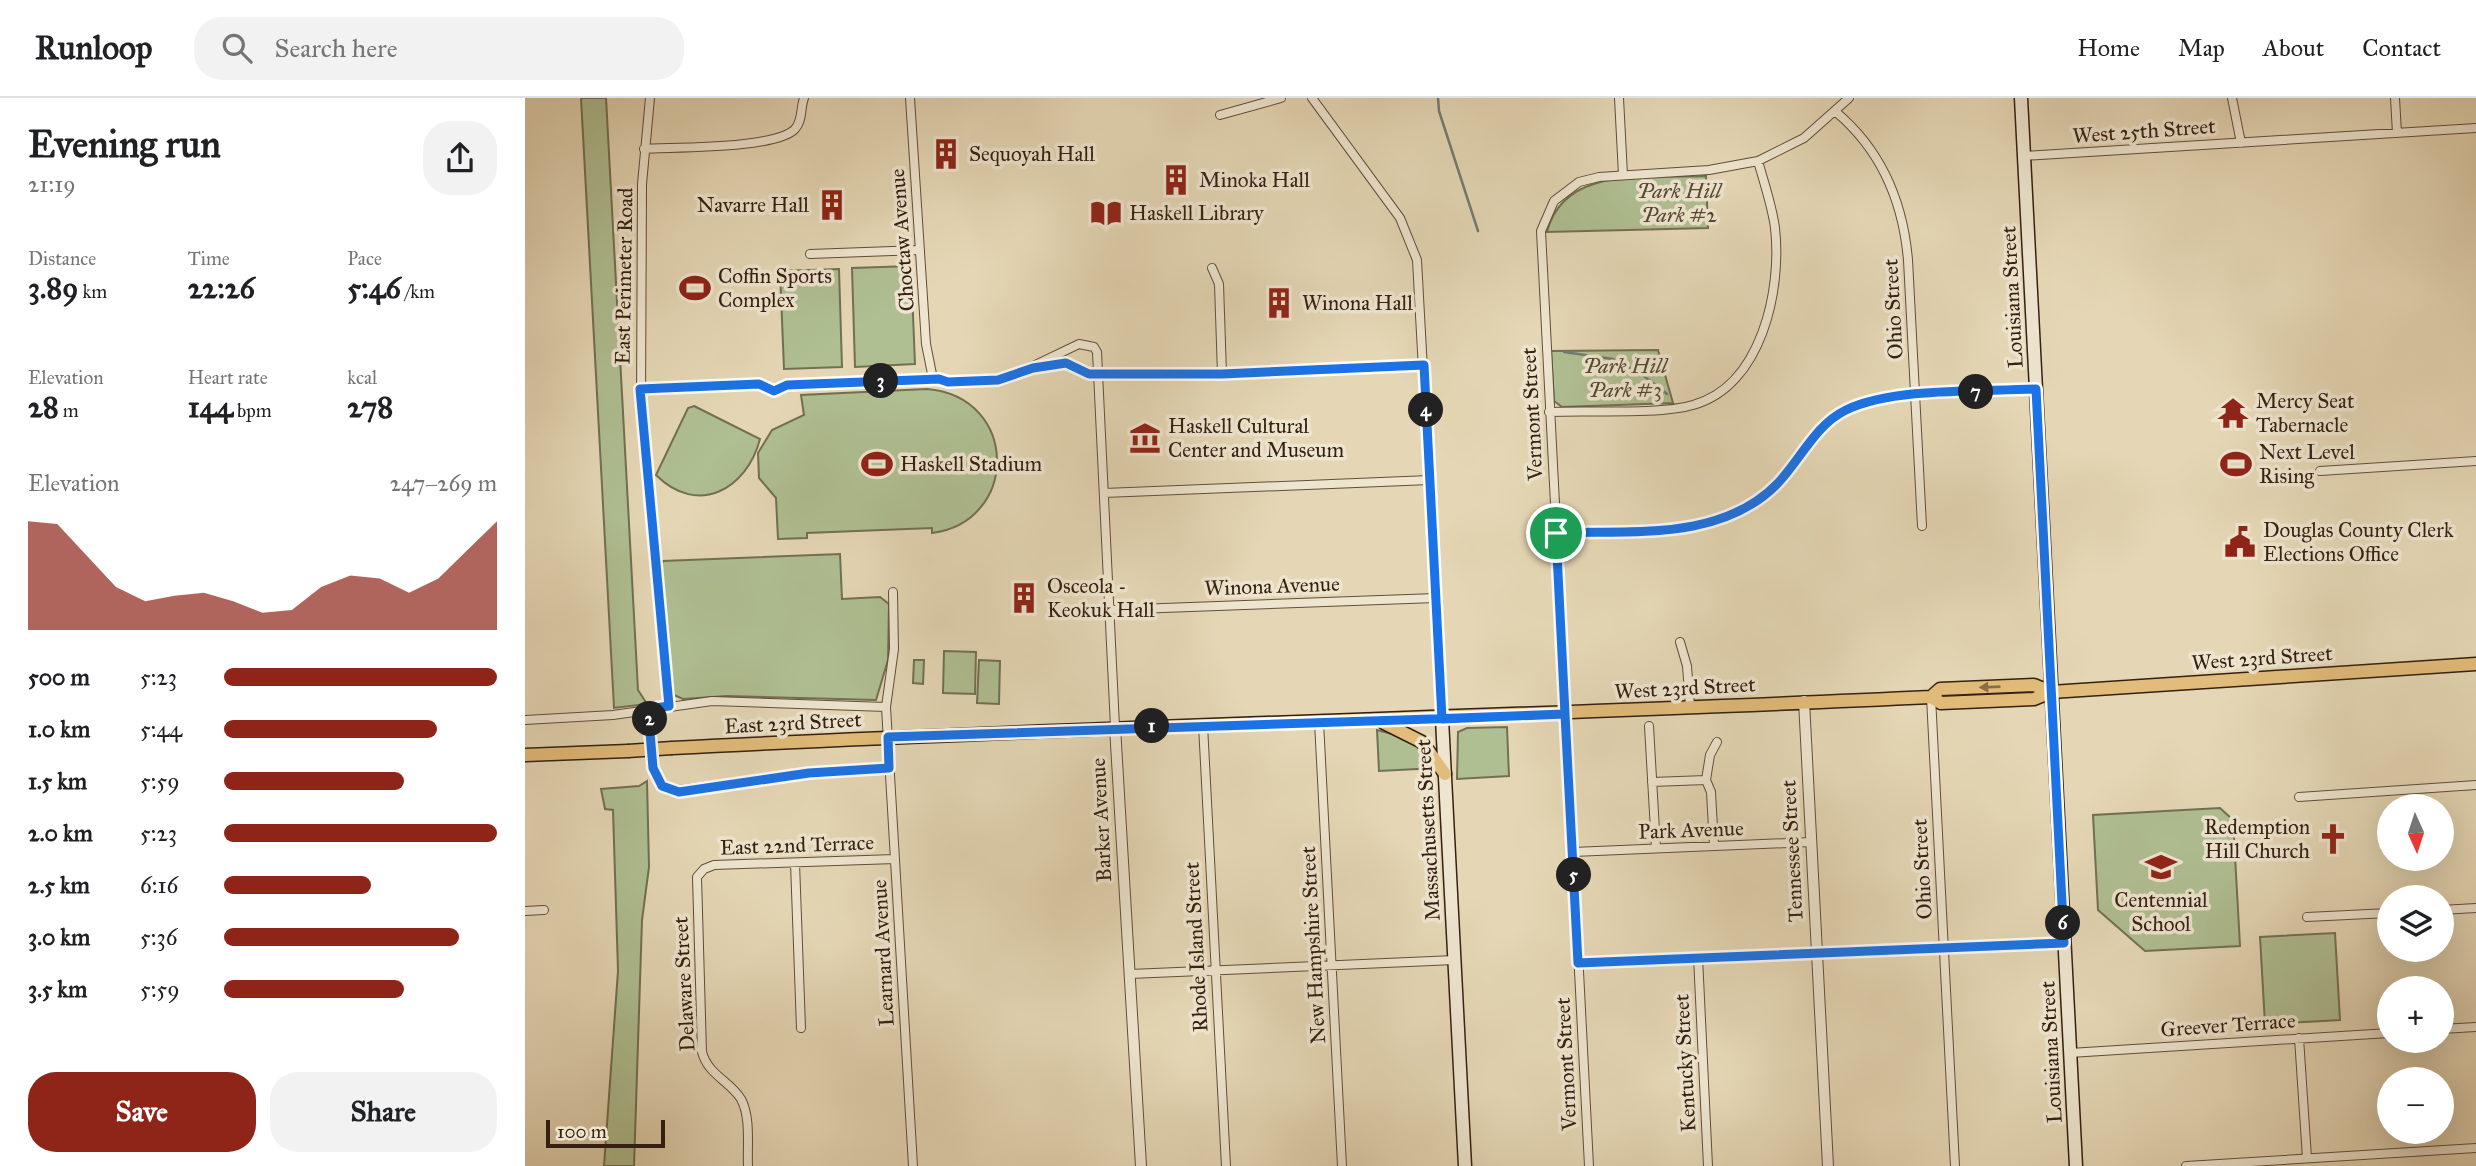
<!DOCTYPE html>
<html lang="en">
<head>
<meta charset="utf-8">
<style>
	:root { --surface:#fff; --page:#f2f2f2; --text:#202124; --muted:#757577; --line:#e0e0e0; --accent:#8f2418 }
	body { margin:0; font-family:"IM FELL Great Primer",serif; background:var(--page); color:var(--text); height:100vh; display:flex; flex-direction:column; font-size:26px; white-space:nowrap }
	* { box-sizing:border-box; margin:0 }
	p { font-size:23px; color:var(--muted) }
	.icon { flex:none; width:38px; height:38px; fill:none; stroke:currentColor; stroke-width:2; stroke-linecap:round; stroke-linejoin:round }
	.map { position:relative; flex:1; overflow:hidden }
	.panel { display:flex; flex-direction:column; background:var(--surface); width:525px }
	.panel>* { flex:none }
	.needle { width:46px; rotate:177deg }
	.fabs { position:absolute; left:1852px; top:696px; display:grid; gap:14px }
	.fabs a { display:grid; place-items:center; width:77px; height:77px; border-radius:50%; background:var(--surface); box-shadow:0 7px 28px #0002; font-size:35px }
	.scale { position:absolute; left:21px; bottom:18px; width:119px; box-sizing:border-box; padding-left:7px; border:4px solid #352012; border-top:0; font-size:19px; line-height:24px; white-space:nowrap; color:#352012; -webkit-text-stroke:5px #eee5cf; paint-order:stroke }
	.pin { position:absolute; display:grid; place-items:center; width:60px; height:60px; color:#fff; margin:-30px; border:4px solid #fff; border-radius:50%; box-shadow:0 2px 7px #0007 }
	.km { position:absolute; width:35px; height:35px; margin:-18px; border-radius:50%; background:#222; color:#fff; font-size:19px; line-height:35px; text-align:center }
	.round { display:grid; place-items:center; flex:none; width:74px; height:74px; border-radius:28px; background:var(--page) }
	.summary { display:flex; align-items:center; justify-content:space-between; height:119px; padding:0 28px }
	h1 { font-size:38px; font-weight:700; line-height:52px }
	.metrics { display:grid; grid-template-columns:repeat(3,1fr); gap:10px; height:119px; padding:7px 28px }
	.metrics div { display:grid; align-content:center }
	.metrics b { font-size:30px; font-weight:700 }
	.metrics small { font-size:19px; font-weight:400 }
	.metrics p { font-size:19px }
	.chart { height:196px; padding:14px 28px }
	.chart p { display:flex; justify-content:space-between }
	.chart svg { width:100%; height:126px; margin-top:7px; fill:var(--accent); opacity:.7 }
	.primary-button { display:flex; gap:14px; margin-top:auto; padding:14px 28px }
	.primary-button a { flex:1; height:80px; border-radius:28px; background:var(--accent); color:#fff; font-size:28px; font-weight:700; line-height:80px; text-align:center }
	.primary-button a+a { background:var(--page); color:var(--text) }
	ul { padding:0 28px; list-style:none; font-size:23px }
	li { display:grid; grid-template-columns:112px 84px 1fr; align-items:center; height:52px }
	li i { height:18px; border-radius:9px; background:var(--accent) }
	header { display:flex; align-items:center; gap:42px; box-sizing:border-box; height:98px; padding:0 35px; background:var(--surface); border-bottom:2px solid var(--line) }
	header strong { font-size:33px }
	nav { display:flex; gap:38px; margin-inline-start:auto; font-size:24px }
	.search { width:490px; height:63px; background:var(--page); display:flex; align-items:center; gap:18px; box-sizing:border-box; padding:0 24px; border-radius:28px; color:var(--muted); font-size:26px }
	main { display:flex; flex:1; min-height:0 }
	.map>svg:first-child { display:block }
	.green { fill:#afbf92; stroke:#727052; stroke-width:2 }
	.lines { fill:none; stroke-linecap:round; stroke-linejoin:round }
	.stream { stroke:#727b76; stroke-width:2.5 }
	.minor-casing { stroke:#614e3b; stroke-width:10 }
	.tertiary-casing { stroke:#614e3b; stroke-width:12 }
	.secondary-casing { stroke:#352012; stroke-width:15 }
	.primary-casing { stroke:#352012; stroke-width:15 }
	.minor { stroke:#eee5cf; stroke-width:8 }
	.tertiary { stroke:#eee5cf; stroke-width:10 }
	.secondary { stroke:#eee5cf; stroke-width:12 }
	.primary { stroke:#e2bc7a; stroke-width:12 }
	.primary-bridge-casing { stroke:#352012; stroke-width:15; stroke-linecap:butt }
	.primary-bridge { stroke:#e2bc7a; stroke-width:12 }
	.oneway { fill:#8c6e46 }
	.route-casing { stroke:#fff; stroke-width:14 }
	.route { stroke:#1a73e8; stroke-width:9 }
	.labels { text-anchor:middle; stroke-width:7; stroke-linejoin:round; paint-order:stroke }
	.street-label { font-size:21px; fill:#352012; stroke:#eee5cf }
	.poi-label { font-size:21px; fill:#352012; stroke:#eee5cf; text-anchor:start }
	.park-label { font-size:21px; font-style:italic; fill:#544832; stroke:#eee5cf }
</style>
</head>
<body>
<header>
<strong>Runloop</strong>
<div class="search"><svg class="icon" aria-label="search" viewBox="0 0 24 24"><circle cx="10" cy="10" r="6"/><path d="M15 15l6 6"/></svg>Search here</div>
<nav><a>Home</a><a>Map</a><a>About</a><a>Contact</a></nav>
</header>
<main>
<section class="panel">
<div class="summary"><div><h1>Evening run</h1><p>21:19</p></div><a class="round"><svg class="icon" aria-label="share" viewBox="0 0 24 24"><path d="M12 15V3M7 8l5-5 5 5M5 13v7h14v-7"/></svg></a></div>
<div class="metrics">
<div><p>Distance</p><b>3.89<small> km</small></b></div>
<div><p>Time</p><b>22:26</b></div>
<div><p>Pace</p><b>5:46<small> /km</small></b></div>
</div>
<div class="metrics">
<div><p>Elevation</p><b>28<small> m</small></b></div>
<div><p>Heart rate</p><b>144<small> bpm</small></b></div>
<div><p>kcal</p><b>278</b></div>
</div>
<div class="chart"><p><span>Elevation</span>247–269 m</p>
<svg viewBox="0 0 160 44" preserveAspectRatio="none"><path d="M0 44V6L10 7L20 18L30 29L40 34L50 32L60 31L70 34L80 38L90 37L100 29L110 25L120 26L130 31L140 26L150 16L160 6V44z"/></svg>
</div>
<ul>
<li><b>500 m</b>5:23<i style="width:100%"></i></li>
<li><b>1.0 km</b>5:44<i style="width:78%"></i></li>
<li><b>1.5 km</b>5:59<i style="width:66%"></i></li>
<li><b>2.0 km</b>5:23<i style="width:100%"></i></li>
<li><b>2.5 km</b>6:16<i style="width:54%"></i></li>
<li><b>3.0 km</b>5:36<i style="width:86%"></i></li>
<li><b>3.5 km</b>5:59<i style="width:66%"></i></li>
</ul>
<div class="primary-button"><a>Save</a><a>Share</a></div>
</section>
<div class="map">
<svg width="1951" height="1068" viewBox="0 0 1951 1068">
	<rect width="100%" height="100%" fill="#e5d7b5"/>
	<filter id="stains"><feTurbulence type="fractalNoise" baseFrequency=".00286" numOctaves="4"/><feColorMatrix values="0 0 0 0 .2 0 0 0 0 .09 0 0 0 0 .02 0 0 0 .5 -.17"/></filter>
	<radialGradient id="worn" r=".72"><stop offset=".6" stop-color="#630" stop-opacity="0"/><stop offset="1" stop-color="#630" stop-opacity=".3"/></radialGradient>
	<!-- green -->
	<path class="green" d="M 56,0 L 81,0 L 113,592 L 122,606 L 89,610 Z
		M 1181,78 L 1183,130 L 1022,134 C 1039,66 1125,81 1181,78 Z
		M 386,168 L 390,266 L 330,269 L 327,170 Z
		M 314,171 L 317,269 L 259,271 L 255,173 Z
		M 1133,252 L 1148,305 L 1037,309 L 1029,303 L 1026,253 Z
		M 402,291 C 495,299 494,424 407,435 L 407,430 L 282,435 L 282,440 L 253,441 L 251,400 L 234,380 L 233,355 L 247,332 L 279,317 L 276,297 Z
		M 169,308 L 235,341 C 222,391 173,419 131,377 L 163,310 Z
		M 315,456 L 317,501 L 355,499 L 364,506 L 363,562 L 351,602 L 202,598 L 158,601 L 149,597 L 135,471 L 138,463 Z
		M 419,553 L 451,554 L 450,596 L 418,595 Z
		M 389,562 L 399,562 L 398,586 L 388,585 Z
		M 454,562 L 475,563 L 474,606 L 452,605 Z
		M 982,629 L 984,678 L 932,681 L 933,634 L 942,630 Z
		M 852,632 L 886,641 L 911,670 L 854,673 Z
		M 122,683 L 124,769 L 117,822 L 109,1068 L 79,1068 L 93,873 L 88,712 L 80,711 L 76,691 L 114,688 Z
		M 1695,710 L 1708,722 L 1715,848 L 1620,853 L 1573,812 L 1568,717 Z
		M 1810,835 L 1815,922 L 1740,926 L 1735,839 Z"/>
	<g class="lines">
		<!-- stream -->
		<path class="stream" d="M 913,0 L 914,13 L 953,133
			M 1039,254 L 1088,261 L 1115,275 L 1142,296"/>
		<defs>
			<path id="minor" d="M 125,0 L 117,86 L 116,306 L 144,608
				M 385,0 L 401,246 L 408,281
				M 787,0 L 875,120 L 892,162 L 917,621
				M 1094,0 L 1098,77
				M 1707,0 L 1716,45
				M 1870,0 L 1872,35
				M 1311,14 C 1356,52 1378,104 1383,162 L 1397,428
				M 695,17 L 756,0
				M 119,51 C 149,49 251,51 270,31 C 278,22 275,11 279,0
				M 1498,58 L 1951,30
				M 285,156 L 395,152
				M 687,170 L 694,186 L 697,276
				M 517,268 L 547,266 L 563,276 L 697,276 L 899,267
				M 115,291 L 234,286 L 249,293 L 262,287 L 413,281 L 423,284 L 481,281 L 554,246 L 569,249 L 572,254 L 590,629
				M 1024,314 C 1063,312 1134,317 1168,307 C 1237,288 1257,191 1250,130 C 1247,107 1239,85 1233,63
				M 1795,373 L 1951,363
				M 579,395 L 905,382
				M 1031,435 C 1106,432 1196,444 1253,385 C 1277,360 1292,325 1326,310 C 1375,289 1457,294 1511,291
				M 368,494 L 369,551 L 361,609 L 388,1068
				M 584,512 L 911,500
				M 1155,544 L 1162,568 L 1165,608
				M 1406,599 L 1430,1068
				M 123,611 C 128,637 119,680 146,693 L 284,675 L 364,670
				M 0,622 L 88,617 L 187,603 L 361,609
				M 794,624 L 817,1068
				M 678,627 L 701,1068
				M 1124,628 L 1131,750
				M 1127,684 L 1181,682
				M 1774,699 L 1951,687
				M 1189,748 L 1186,694 L 1181,682 L 1185,657 L 1192,644
				M 1048,754 L 1286,744
				M 270,765 L 276,930
				M 1916,812 L 1951,810
				M 0,813 L 19,812
				M 1782,819 L 1864,815
				M 1173,859 L 1183,1068
				M 1053,865 L 1539,845
				M 605,876 L 930,862
				M 1916,931 L 1951,929
				M 1774,940 L 1782,1060
				M 1545,955 L 1864,935
				M 223,1068 C 222,1048 226,1019 216,1001 C 205,983 183,977 177,954 L 172,779 L 179,771 L 189,767 L 370,761
				M 1064,1068 L 1016,133 L 1029,103 L 1054,84 L 1074,79 L 1184,72 L 1233,63 L 1279,40 L 1324,0
				M 1661,1068 L 1951,1050"/>
			<path id="tertiary" d="M 1279,603 L 1303,1068
				M 590,629 L 616,1068"/>
			<path id="secondary" d="M 1496,0 L 1551,1068
				M 917,621 L 940,1068"/>
			<path id="primary" d="M 1406,599 L 1415,591 L 1509,587 L 1526,594
				M 859,625 L 897,644 L 920,676
				M 147,650 C 567,628 987,619 1406,599 L 1416,605 L 1509,601 L 1526,594 L 1951,566
				M 0,657 L 103,653"/>
		</defs>
		<!-- minor casing -->
		<use href="#minor" class="minor-casing"/>
		<!-- tertiary casing -->
		<use href="#tertiary" class="tertiary-casing"/>
		<!-- secondary casing -->
		<use href="#secondary" class="secondary-casing"/>
		<!-- primary casing -->
		<use href="#primary" class="primary-casing"/>
		<!-- minor -->
		<use href="#minor" class="minor"/>
		<!-- tertiary -->
		<use href="#tertiary" class="tertiary"/>
		<!-- secondary -->
		<use href="#secondary" class="secondary"/>
		<!-- primary -->
		<use href="#primary" class="primary"/>
		<defs>
			<path id="primary-bridge" d="M 103,653 L 147,650"/>
		</defs>
		<!-- primary-bridge casing -->
		<use href="#primary-bridge" class="primary-bridge-casing"/>
		<!-- primary-bridge -->
		<use href="#primary-bridge" class="primary-bridge"/>
	</g>
	<!-- one-way arrows -->
	<defs><path id="oneway-solid" d="M-6-.8H1V-3.2L6.5 0L1 3.2V.8H-6Z" transform="scale(1.75)"/></defs>
	<use class="oneway" href="#oneway-solid" transform="translate(1465 589) rotate(178)"/>
	<g class="lines">
		<defs>
			<path id="route" d="M 1031,435 L 1040,616 L 906,621 L 363,639 L 364,670 L 284,675 L 154,694 L 137,688 L 128,670 L 123,611 L 144,608 L 115,291 L 234,286 L 249,293 L 262,287 L 414,281 L 423,284 L 473,282 L 508,270 L 541,265 L 564,276 L 697,276 L 899,267 L 917,621 L 1040,616 L 1053,865 L 1539,845 L 1511,291 C 1456,294 1369,289 1321,312 C 1290,327 1276,361 1253,385 C 1196,444 1106,432 1031,435"/>
		</defs>
		<!-- route casing -->
		<use href="#route" class="route-casing"/>
		<!-- route -->
		<use href="#route" class="route"/>
	</g>
	<!-- icons -->
	<defs>
		<symbol id="building-bare" viewBox="-9 -9 18 18"><path d="M-4-6H4V6H1V3H-1V6H-4ZM-2.5-4.3h1.7v1.8h-1.7ZM.8-4.3h1.7v1.8H.8ZM-2.5-1h1.7V.8h-1.7ZM.8-1h1.7V.8H.8Z" fill="#8f2418" stroke="#eee5cf" stroke-width="2.5" paint-order="stroke"/></symbol>
		<symbol id="library-bare" viewBox="-9 -9 18 18"><path d="M-6-4Q-3-5.5-.7-3.5V5Q-3 3-6 4ZM6-4Q3-5.5 .7-3.5V5Q3 3 6 4Z" fill="#8f2418" stroke="#eee5cf" stroke-width="2.5" paint-order="stroke"/></symbol>
		<symbol id="stadium-bare" viewBox="-9 -9 18 18"><path d="M0-5a6.5 5 0 1 0 0 10a6.5 5 0 1 0 0-10ZM-3.5-1.8h7v3.6h-7Z" fill="#8f2418" stroke="#eee5cf" stroke-width="2.5" paint-order="stroke"/></symbol>
		<symbol id="temple-bare" viewBox="-9 -9 18 18"><path d="M0-6L5-2H3V0L6.5 2.5H4V6H1.5V3h-3V6H-4V2.5H-6.5L-3 0V-2H-5Z" fill="#8f2418" stroke="#eee5cf" stroke-width="2.5" paint-order="stroke"/></symbol>
		<symbol id="museum-bare" viewBox="-9 -9 18 18"><path d="M0-6L6-3V-2H-6V-3ZM-5-1h2V3h-2ZM-1-1h2V3h-2ZM3-1h2V3H3ZM-6 4H6V6H-6Z" fill="#8f2418" stroke="#eee5cf" stroke-width="2.5" paint-order="stroke"/></symbol>
		<symbol id="civic-bare" viewBox="-9 -9 18 18"><path d="M-.6-6.5H3V-4.5H.6V-3L4-1V1h2V6H-6V1h2V-1L-.6-3ZM-1.2 2.5V6h2.4V2.5Z" fill="#8f2418" stroke="#eee5cf" stroke-width="2.5" paint-order="stroke"/></symbol>
		<symbol id="church-bare" viewBox="-9 -9 18 18"><path d="M-1.2-6h2.4v3.5h3.3v2.4h-3.3V6h-2.4V-.1h-3.3v-2.4h3.3Z" fill="#8f2418" stroke="#eee5cf" stroke-width="2.5" paint-order="stroke"/></symbol>
		<symbol id="school-bare" viewBox="-9 -9 18 18"><path d="M0-5L7-2L0 1L-7-2ZM-4 1L0 2.5L4 1V4Q0 6-4 4Z" fill="#8f2418" stroke="#eee5cf" stroke-width="2.5" paint-order="stroke"/></symbol>
	</defs>
	<g fill-rule="evenodd">
		<use href="#building-bare" x="399" y="34" width="44" height="44"/>
		<use href="#building-bare" x="629" y="60" width="44" height="44"/>
		<use href="#building-bare" x="285" y="85" width="44" height="44"/>
		<use href="#library-bare" x="559" y="93" width="44" height="44"/>
		<use href="#stadium-bare" x="148" y="168" width="44" height="44"/>
		<use href="#building-bare" x="732" y="183" width="44" height="44"/>
		<use href="#temple-bare" x="1686" y="293" width="44" height="44"/>
		<use href="#museum-bare" x="598" y="318" width="44" height="44"/>
		<use href="#stadium-bare" x="330" y="344" width="44" height="44"/>
		<use href="#stadium-bare" x="1689" y="344" width="44" height="44"/>
		<use href="#civic-bare" x="1693" y="422" width="44" height="44"/>
		<use href="#building-bare" x="477" y="478" width="44" height="44"/>
		<use href="#church-bare" x="1786" y="719" width="44" height="44"/>
		<use href="#school-bare" x="1614" y="747" width="44" height="44"/>
	</g>
	<g class="labels">
		<!-- street labels -->
		<g class="street-label">
			<text transform="translate(1619 33) rotate(-4)" y="7">West 25th Street</text>
			<text transform="translate(377 142) rotate(-94)" y="7">Choctaw Avenue</text>
			<text transform="translate(99 178) rotate(-89)" y="7">East Perimeter Road</text>
			<text transform="translate(1487 199) rotate(-93)" y="7">Louisiana Street</text>
			<text transform="translate(1368 211) rotate(-93)" y="7">Ohio Street</text>
			<text transform="translate(1007 316) rotate(-93)" y="7">Vermont Street</text>
			<text transform="translate(747 488) rotate(-2)" y="7">Winona Avenue</text>
			<text transform="translate(1737 560) rotate(-4)" y="7">West 23rd Street</text>
			<text transform="translate(1160 590) rotate(-3)" y="7">West 23rd Street</text>
			<text transform="translate(268 625) rotate(-3)" y="7">East 23rd Street</text>
			<text transform="translate(576 722) rotate(-93)" y="7">Barker Avenue</text>
			<text transform="translate(903 732) rotate(-93)" y="7">Massachusetts Street</text>
			<text transform="translate(1166 732) rotate(-2)" y="7">Park Avenue</text>
			<text transform="translate(272 747) rotate(-2)" y="7">East 22nd Terrace</text>
			<text transform="translate(1267 753) rotate(-93)" y="7">Tennessee Street</text>
			<text transform="translate(1397 771) rotate(-93)" y="7">Ohio Street</text>
			<text transform="translate(788 847) rotate(-93)" y="7">New Hampshire Street</text>
			<text transform="translate(671 849) rotate(-93)" y="7">Rhode Island Street</text>
			<text transform="translate(358 855) rotate(-93)" y="7">Learnard Avenue</text>
			<text transform="translate(159 886) rotate(-93)" y="7">Delaware Street</text>
			<text transform="translate(1703 927) rotate(-4)" y="7">Greever Terrace</text>
			<text transform="translate(1526 954) rotate(-93)" y="7">Louisiana Street</text>
			<text transform="translate(1160 965) rotate(-93)" y="7">Kentucky Street</text>
			<text transform="translate(1041 966) rotate(-93)" y="7">Vermont Street</text>
		</g>
		<!-- poi labels -->
		<g class="poi-label">
			<text x="444" y="63">Sequoyah Hall</text>
			<text x="674" y="89">Minoka Hall</text>
			<text x="284" y="114" text-anchor="end">Navarre Hall</text>
			<text x="604" y="122">Haskell Library</text>
			<text x="193" y="185">Coffin Sports<tspan x="193" dy="24">Complex</tspan></text>
			<text x="777" y="212">Winona Hall</text>
			<text x="1731" y="310">Mercy Seat<tspan x="1731" dy="24">Tabernacle</tspan></text>
			<text x="643" y="335">Haskell Cultural<tspan x="643" dy="24">Center and Museum</tspan></text>
			<text x="1734" y="361">Next Level<tspan x="1734" dy="24">Rising</tspan></text>
			<text x="375" y="373">Haskell Stadium</text>
			<text x="1738" y="439">Douglas County Clerk<tspan x="1738" dy="24">Elections Office</tspan></text>
			<text x="522" y="495">Osceola -<tspan x="522" dy="24">Keokuk Hall</tspan></text>
			<text x="1785" y="736" text-anchor="end">Redemption<tspan x="1785" dy="24">Hill Church</tspan></text>
			<text x="1636" y="809" text-anchor="middle">Centennial<tspan x="1636" dy="24">School</tspan></text>
		</g>
		<!-- park labels -->
		<g class="park-label">
			<text x="1154" y="100">Park Hill<tspan x="1154" dy="24">Park #2</tspan></text>
			<text x="1100" y="275">Park Hill<tspan x="1100" dy="24">Park #3</tspan></text>
		</g>
	</g>
	<rect width="100%" height="100%" filter="url(#stains)"/>
	<rect width="100%" height="100%" fill="url(#worn)"/>
</svg>
<div class="fabs">
<a><svg class="needle" viewBox="-14 -14 28 28"><path d="M0-13l5 13h-10z" fill="#e53935"/><path d="M0 13l5-13h-10z" fill="#757577"/></svg></a>
<a><svg class="icon" aria-label="layers" viewBox="0 0 24 24"><path d="M12 4l9 5-9 5-9-5zM3 14l9 5 9-5"/></svg></a>
<a>+</a>
<a>−</a>
</div>
<div class="scale">100 m</div>
<div class="pin" style="left:1031px;top:435px;background:#1e9e55"><svg class="icon" aria-label="arrive" viewBox="0 0 24 24"><path d="M6 21V4h12l-3 4 3 4H6"/></svg></div>
<b class="km" style="left:627px;top:628px">1</b>
<b class="km" style="left:125px;top:621px">2</b>
<b class="km" style="left:356px;top:283px">3</b>
<b class="km" style="left:901px;top:312px">4</b>
<b class="km" style="left:1049px;top:777px">5</b>
<b class="km" style="left:1538px;top:825px">6</b>
<b class="km" style="left:1451px;top:294px">7</b>
</div>
</main>
</body>
</html>
